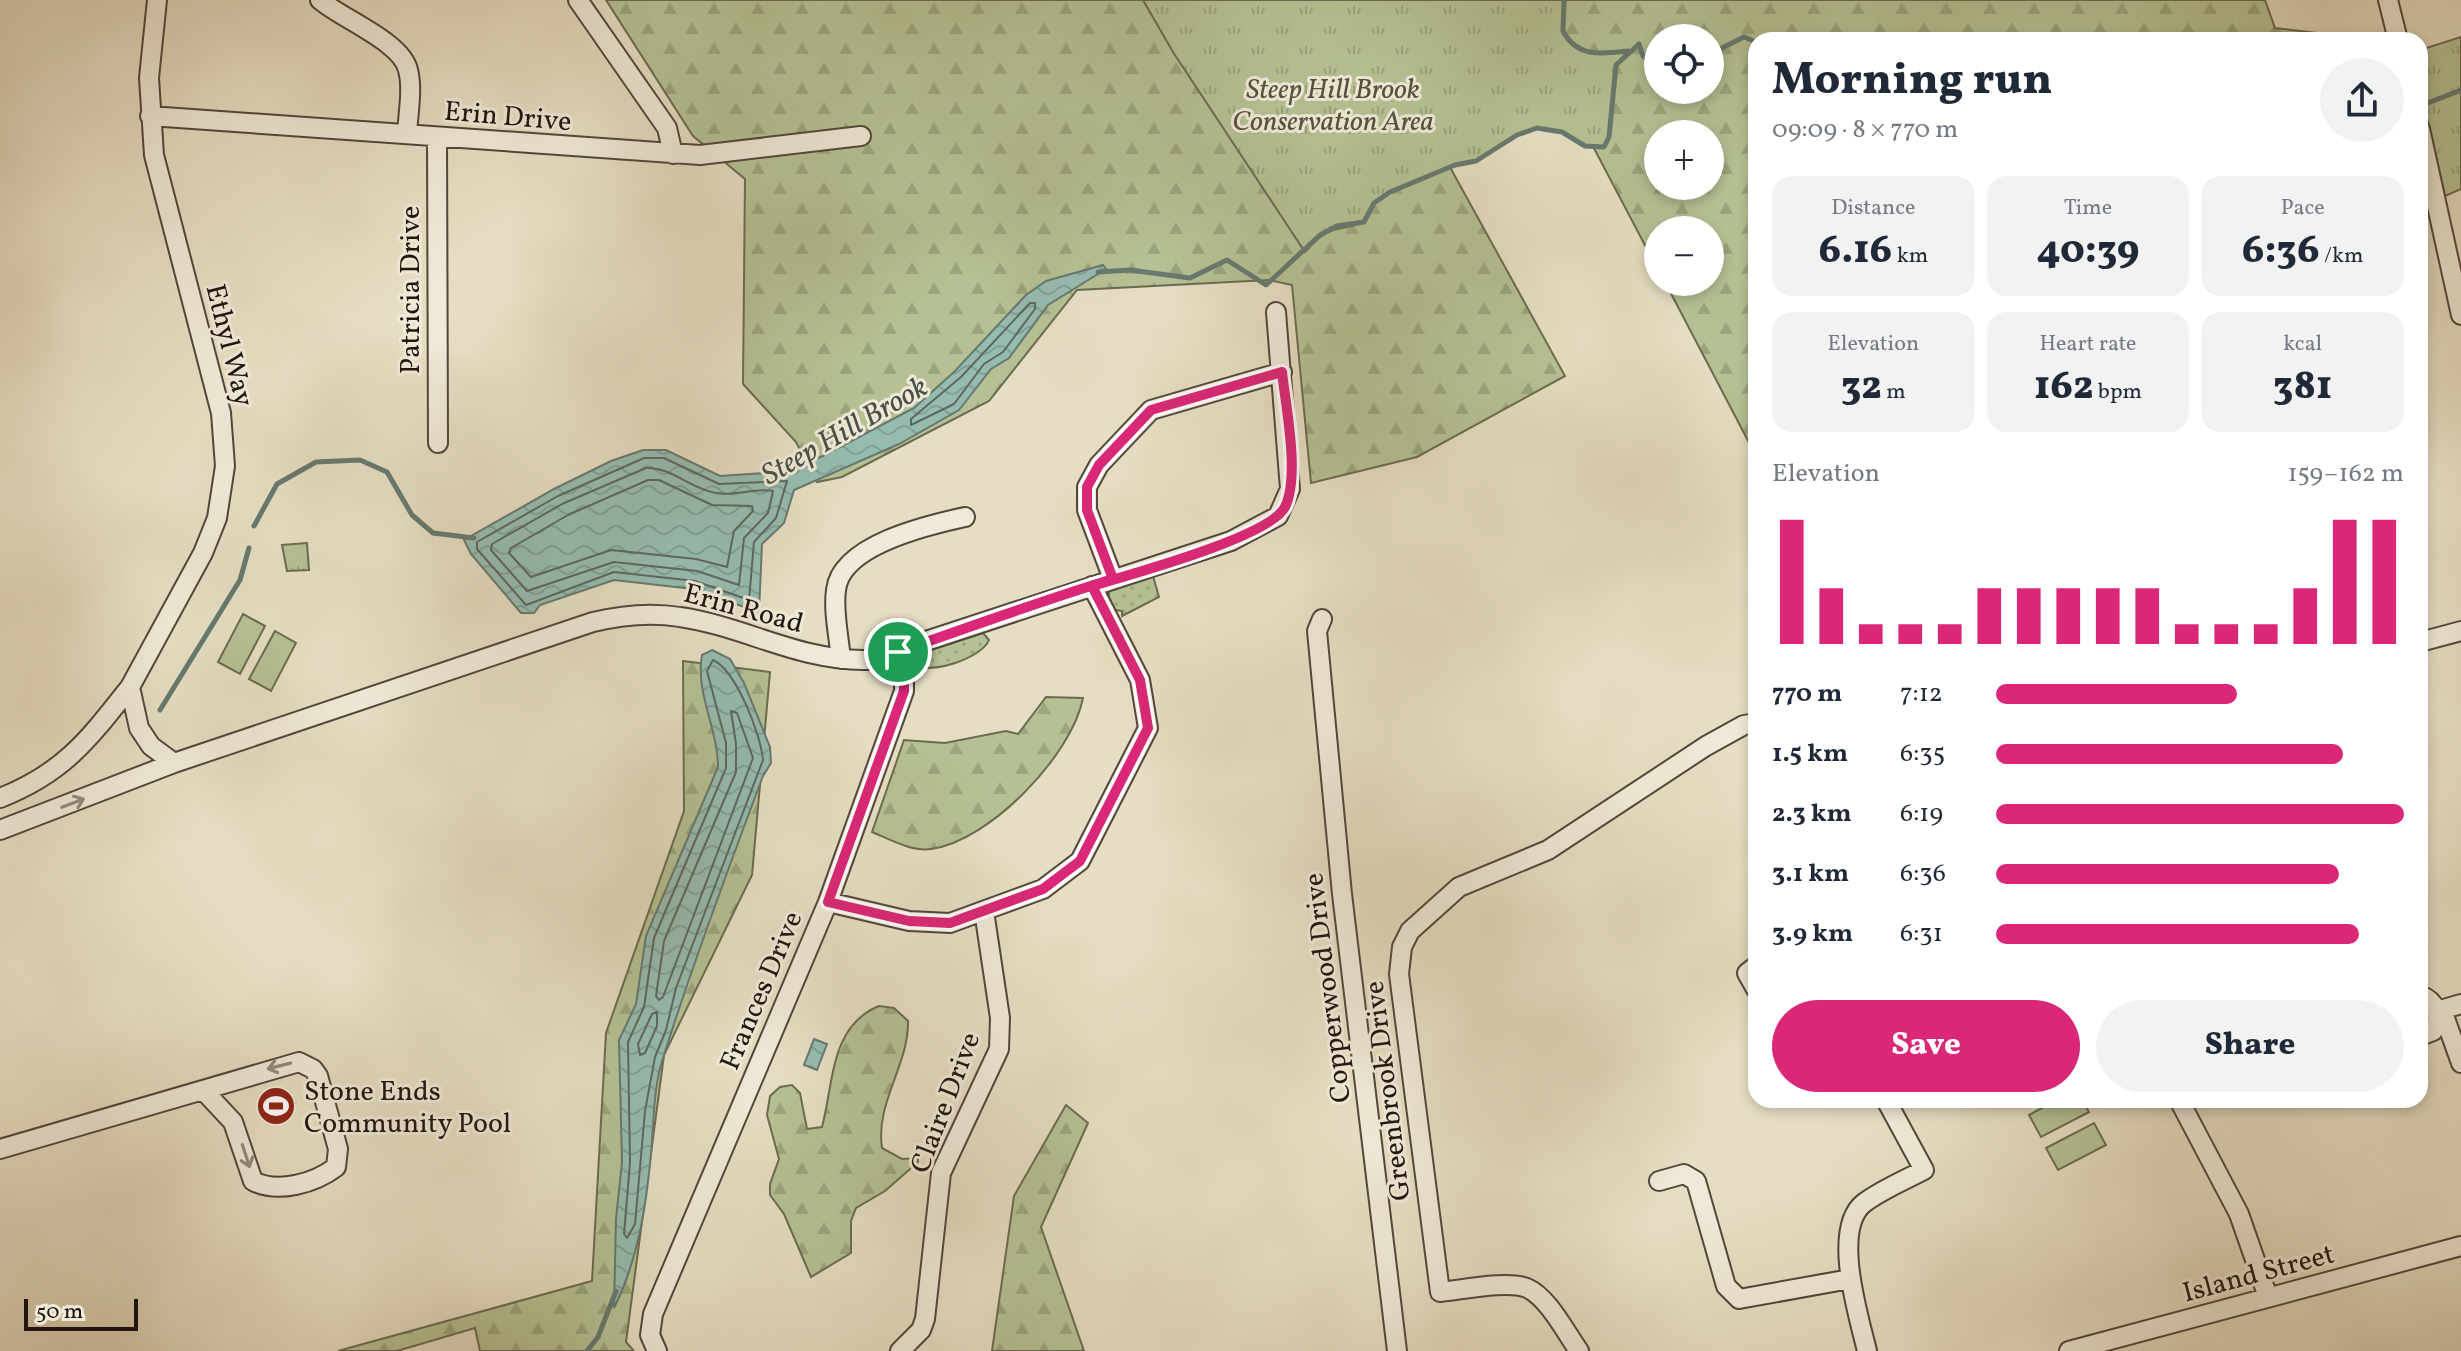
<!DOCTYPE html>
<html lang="en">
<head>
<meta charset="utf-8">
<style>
	:root { --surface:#fff; --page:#f2f2f3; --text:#1f2937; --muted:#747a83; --accent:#db2777 }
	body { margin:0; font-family:Vollkorn,serif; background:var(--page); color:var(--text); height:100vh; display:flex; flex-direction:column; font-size:30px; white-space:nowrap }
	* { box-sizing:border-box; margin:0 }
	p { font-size:26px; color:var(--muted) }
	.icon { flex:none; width:44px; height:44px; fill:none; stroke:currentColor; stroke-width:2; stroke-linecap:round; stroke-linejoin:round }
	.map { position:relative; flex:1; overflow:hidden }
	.side { position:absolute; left:1748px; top:32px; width:680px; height:1076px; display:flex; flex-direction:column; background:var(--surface); border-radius:24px; box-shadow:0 4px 12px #0003 }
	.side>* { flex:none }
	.fabs { position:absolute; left:1644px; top:24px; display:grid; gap:16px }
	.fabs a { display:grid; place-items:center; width:80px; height:80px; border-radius:50%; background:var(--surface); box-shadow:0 4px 12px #0003; font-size:40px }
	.scale { position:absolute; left:24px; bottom:20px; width:114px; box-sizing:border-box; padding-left:8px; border:4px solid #21150f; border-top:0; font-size:22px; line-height:28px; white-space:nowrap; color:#21150f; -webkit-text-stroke:6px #efead8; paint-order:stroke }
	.pin { position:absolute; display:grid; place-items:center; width:68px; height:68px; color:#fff; margin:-34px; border:4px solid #fff; border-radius:50%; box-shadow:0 2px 8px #0007 }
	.round { display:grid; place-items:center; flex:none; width:84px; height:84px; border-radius:42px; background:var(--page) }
	.summary { display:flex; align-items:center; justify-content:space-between; height:136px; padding:0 24px }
	h1 { font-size:44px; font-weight:800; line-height:60px }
	.metrics { display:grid; grid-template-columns:repeat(3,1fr); gap:12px; height:136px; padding:8px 24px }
	.metrics div { display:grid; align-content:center; border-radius:20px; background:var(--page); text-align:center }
	.metrics b { font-size:40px; font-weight:800 }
	.metrics small { font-size:22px; font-weight:400 }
	.metrics p { font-size:22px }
	.chart { height:224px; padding:16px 24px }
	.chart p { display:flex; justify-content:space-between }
	.chart svg { width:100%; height:144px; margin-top:8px; stroke:var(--accent); stroke-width:6 }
	.cta { display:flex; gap:16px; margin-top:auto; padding:16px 24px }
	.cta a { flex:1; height:92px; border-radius:48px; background:var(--accent); color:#fff; font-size:32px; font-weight:800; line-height:92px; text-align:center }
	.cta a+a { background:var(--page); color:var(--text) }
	ul { padding:0 24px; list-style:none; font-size:26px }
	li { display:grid; grid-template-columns:128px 96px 1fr; align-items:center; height:60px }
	li i { height:20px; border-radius:10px; background:var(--accent) }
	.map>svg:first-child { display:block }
	.grass { fill:url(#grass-dots); stroke:#6b6b52; stroke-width:2 }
	.forest { fill:url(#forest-firs); stroke:#6b6b52; stroke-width:2; fill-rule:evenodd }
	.park { fill:url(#park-tufts); stroke:#6b6b52; stroke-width:2 }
	.pitch { fill:#b5c194; stroke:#6b6b52; stroke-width:2 }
	.water { fill:url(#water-waves); stroke:#677970; stroke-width:2 }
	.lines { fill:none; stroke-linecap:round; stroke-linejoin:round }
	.shore { stroke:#5c6860; stroke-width:2 }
	.stream { stroke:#677970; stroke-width:5 }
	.minor-casing { stroke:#52473c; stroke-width:22 }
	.minor { stroke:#efead8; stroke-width:18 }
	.oneway { stroke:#928a7e }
	.route-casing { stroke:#fff; stroke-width:16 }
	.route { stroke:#db2777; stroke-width:10 }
	.labels { text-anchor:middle; stroke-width:6; stroke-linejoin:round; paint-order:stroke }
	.park-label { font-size:28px; font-style:italic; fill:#55513e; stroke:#efead8 }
	.street-label { font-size:28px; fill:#21150f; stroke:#efead8 }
	.poi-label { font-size:28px; fill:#21150f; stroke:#efead8; text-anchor:start }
	.water-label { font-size:30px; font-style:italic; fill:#4a4f47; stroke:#efead8 }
</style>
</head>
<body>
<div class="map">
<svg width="2461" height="1351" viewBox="0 0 2461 1351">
	<defs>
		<pattern id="grass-dots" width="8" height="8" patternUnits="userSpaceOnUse" patternTransform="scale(2)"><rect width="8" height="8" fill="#b5c194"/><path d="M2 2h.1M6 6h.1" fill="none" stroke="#9ba57e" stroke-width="1.8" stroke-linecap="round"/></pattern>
		<pattern id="forest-firs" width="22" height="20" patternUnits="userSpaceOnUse" patternTransform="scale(2)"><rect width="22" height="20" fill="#b5c194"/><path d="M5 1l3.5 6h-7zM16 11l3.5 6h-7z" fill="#9ba57e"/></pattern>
		<pattern id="park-tufts" width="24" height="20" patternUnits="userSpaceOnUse" patternTransform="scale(2)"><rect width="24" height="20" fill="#b5c194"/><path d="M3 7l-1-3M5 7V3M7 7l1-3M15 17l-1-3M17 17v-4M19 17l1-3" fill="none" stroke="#9ba57e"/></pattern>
		<pattern id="water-waves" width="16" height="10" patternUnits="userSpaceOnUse" patternTransform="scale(2)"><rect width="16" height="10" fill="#96bcb0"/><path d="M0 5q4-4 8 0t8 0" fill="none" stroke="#81a196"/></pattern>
	</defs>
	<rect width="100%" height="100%" fill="#e6dec3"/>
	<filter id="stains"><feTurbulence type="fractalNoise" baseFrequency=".0025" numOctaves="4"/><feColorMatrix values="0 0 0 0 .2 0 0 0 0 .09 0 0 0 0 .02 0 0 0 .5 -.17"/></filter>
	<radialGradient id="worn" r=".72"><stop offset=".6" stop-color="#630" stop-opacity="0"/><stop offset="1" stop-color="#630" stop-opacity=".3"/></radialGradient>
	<!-- grass -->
	<path class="grass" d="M 1153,576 L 1159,597 L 1122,616 L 1122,611 L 1116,610 L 1115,614 L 1109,602 L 1109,591 Z
		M 983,633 L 989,640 C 982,658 929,676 914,664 L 916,655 Z"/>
	<!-- forest -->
	<path class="forest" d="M 606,0 L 1358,0 L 1565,376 L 1417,457 L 1311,483 L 1292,285 L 1269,280 L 1077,290 L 989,401 L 842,477 L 817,482 L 796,442 L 743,384 L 745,179 L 693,136 Z
		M 1516,0 L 2265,0 L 2275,28 L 2375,40 L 1756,40 L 1756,456 L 1665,282 L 1710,282 L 1710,230 L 1658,230 L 1658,270 ZM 1658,38 L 1710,38 L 1710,90 L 1658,90 ZM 1658,134 L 1710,134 L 1710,186 L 1658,186 Z
		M 683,661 L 770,672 L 752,875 L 664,1055 L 626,1342 L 634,1351 L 480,1351 L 475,1328 L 397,1351 L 338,1351 L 592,1281 L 606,1033 L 684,811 Z
		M 1046,697 L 1083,698 C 1072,755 990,841 931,849 C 912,852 889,839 872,832 L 904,740 L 945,743 L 1006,731 L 1018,734 Z
		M 879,1006 L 894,1008 L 908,1021 C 909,1065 875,1103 882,1148 L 902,1159 L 918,1158 L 918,1162 L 885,1191 L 856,1208 L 851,1221 L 851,1253 L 811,1277 L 784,1214 L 770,1195 L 770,1184 L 779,1159 L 767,1115 L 770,1096 L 780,1087 L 792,1085 L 800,1093 L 807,1129 L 822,1127 C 834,1082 830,1026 879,1006 Z
		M 1066,1105 L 1088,1123 L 1041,1227 L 1084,1351 L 992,1351 L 1014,1196 Z"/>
	<!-- park -->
	<path class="park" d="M 1143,0 L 1564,0 L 1563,32 C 1577,58 1602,54 1628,51 L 1616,65 L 1609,137 L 1604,147 L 1585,146 L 1562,132 L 1537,128 L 1517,135 L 1476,161 L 1455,165 L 1390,192 L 1374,203 L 1364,222 C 1332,234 1332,222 1305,252 L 1173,52 Z
		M 2461,37 L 2461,189 L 2445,196 L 2420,87 L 2420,50 Z
		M 307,543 L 309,570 L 287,571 L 282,545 Z"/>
	<!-- pitch -->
	<path class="pitch" d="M 243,614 L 265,626 L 240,674 L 218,662 Z
		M 275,631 L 296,643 L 271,691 L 249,679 Z
		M 2057,1100 L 2082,1100 L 2089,1112 L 2041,1137 L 2029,1115 Z
		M 2094,1123 L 2106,1145 L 2058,1170 L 2046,1148 Z"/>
	<!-- water -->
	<path class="water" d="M 1103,265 L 1106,269 L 1048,305 L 1009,358 L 991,369 L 959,410 L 899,444 L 794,490 L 784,523 L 762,544 L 759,612 L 693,589 L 614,580 L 540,605 L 534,613 L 521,613 L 471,554 L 464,540 L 554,489 L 611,461 L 643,450 L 666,450 L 720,476 L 780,472 L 823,456 L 914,408 L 955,371 L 1026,295 L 1046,281 Z
		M 712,650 L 730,659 L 744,683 L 770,747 L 771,763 L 763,776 C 728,869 693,963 663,1058 C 653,1089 654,1122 651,1154 C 646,1207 638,1260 614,1308 L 616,1219 L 622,1162 L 619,1040 L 636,1004 L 646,936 L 718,767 C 718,729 695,692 702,655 Z
		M 814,1039 L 827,1044 L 817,1070 L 804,1065 Z
		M 275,1095 L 287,1096 L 295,1103 L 288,1110 L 264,1115 L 261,1103 Z"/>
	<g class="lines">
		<!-- shore -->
		<path class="shore" d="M 1030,303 L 1035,303 L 1035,309 L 1003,352 L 984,364 L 954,404 L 911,425 L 911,419 L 961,377 Z
			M 644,458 L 664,458 L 719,484 L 787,481 L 776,518 L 754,542 L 749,600 L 695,581 L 614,572 L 526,605 L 477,549 L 477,542 L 558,496 Z
			M 646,468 C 672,467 690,489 716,493 C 736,497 754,487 773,491 L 768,513 L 744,538 L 739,585 L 697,571 L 614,562 L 527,591 L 491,550 L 492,544 L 562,504 Z
			M 648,480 L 659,480 L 712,505 L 752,506 L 753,511 L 734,531 L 727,567 L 696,559 L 611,550 L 531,577 L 509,553 L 511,548 L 568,515 Z
			M 713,660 C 736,670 761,735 763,760 L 676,988 L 666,1030 L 655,1057 L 645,1111 L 635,1224 L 627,1238 L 624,1234 L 630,1163 L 628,1042 L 644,1007 L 654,938 L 726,768 L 726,743 L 707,671 Z
			M 731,711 L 737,713 L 753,758 L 663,997 L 659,1000 L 656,996 L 664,941 L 736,772 L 736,744 Z
			M 657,1012 L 657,1026 L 645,1053 L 640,1055 L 638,1044 L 652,1014 Z"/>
		<!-- stream -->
		<path class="stream" d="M 1564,0 L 1563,31 C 1577,58 1602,54 1628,51
			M 1710,54 L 1744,37 L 1756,42
			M 2420,106 L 2461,90
			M 1098,272 L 1130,270 L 1190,278 L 1227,260 L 1266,285 L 1320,235 L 1337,226 L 1364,222 L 1374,203 L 1390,192 L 1455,165 L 1476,161 L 1517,135 L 1537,128 L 1562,132 L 1585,146 L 1604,147 L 1609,137 L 1616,65 L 1639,44 L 1643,56 L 1658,66
			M 254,526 L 277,484 L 316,462 L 360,460 L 387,472 L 412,515 L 433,533 L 474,538
			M 160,710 L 240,580 L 249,548
			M 587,1351 L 598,1337 L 616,1291"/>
		<defs>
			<path id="minor" d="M 157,0 L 149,78 L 154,155 L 221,413 L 225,466 L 217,518 L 203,553 L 130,687 L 139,728 L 151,746 L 174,763
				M 320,0 C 342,19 402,42 408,70 C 413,89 408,114 407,134
				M 578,0 L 667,128 L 673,154
				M 2388,0 L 2398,40
				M 150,116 L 700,155 L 861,136
				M 2420,129 L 2461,315
				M 437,137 L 438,443
				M 1113,579 L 1087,510 L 1087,487 L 1099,465 L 1151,410 L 1282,372
				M 1322,619 L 1317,631 L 1342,894 L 1397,1351
				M 2420,642 L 2461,631
				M 841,659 C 839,637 833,612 836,590 C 841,545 928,525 965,517
				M 0,798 C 64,773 89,739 130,687
				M 0,830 L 174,763 L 593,622 C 622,615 650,612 680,617 C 743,626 802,662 868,660 L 1231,541 L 1278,516 L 1290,489 L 1276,312
				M 828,902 L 909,921 L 950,923 L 1043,889 L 1080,861 L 1148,728 L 1140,680 L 1092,586
				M 1756,966 L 1747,973 L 1756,989
				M 2420,995 C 2436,1001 2442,1016 2433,1031 L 2420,1036
				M 2442,1010 L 2461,1063
				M 2437,1011 L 2461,1004
				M 2179,1100 L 2239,1214 L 2268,1297
				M 0,1149 L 299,1062 L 313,1069 L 318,1076 L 338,1149 L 336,1167 C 315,1183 278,1194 253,1181 L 233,1122 L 205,1092
				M 1659,1181 L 1684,1174 L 1696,1181 L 1726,1286 L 1739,1299 L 1850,1279
				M 657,1351 L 650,1335 L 653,1314 L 828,902 L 904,691 L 904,669 L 898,652
				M 900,1351 L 921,1330 L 925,1319 L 941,1173 L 999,1049 L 1000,1018 L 984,911
				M 1579,1351 C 1566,1333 1548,1297 1527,1288 C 1508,1280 1461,1290 1440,1292 L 1399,974 L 1402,947 L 1410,931 L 1459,887 L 1548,850 L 1706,746 L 1744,725 L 1756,723
				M 1867,1351 C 1859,1317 1831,1229 1864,1203 C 1881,1190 1905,1180 1924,1170 L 1886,1100
				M 2069,1351 L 2461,1246"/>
		</defs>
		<!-- minor casing -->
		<use href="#minor" class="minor-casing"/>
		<!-- minor -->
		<use href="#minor" class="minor"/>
	</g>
	<!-- one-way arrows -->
	<defs><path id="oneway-shaft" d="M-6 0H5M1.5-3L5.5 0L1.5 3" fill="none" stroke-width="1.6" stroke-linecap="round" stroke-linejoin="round" transform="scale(2)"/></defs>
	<g class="oneway">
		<use href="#oneway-shaft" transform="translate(73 803) rotate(-21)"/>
		<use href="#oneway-shaft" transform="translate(279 1066) rotate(166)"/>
		<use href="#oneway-shaft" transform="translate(246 1156) rotate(72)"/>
	</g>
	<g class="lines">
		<defs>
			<path id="route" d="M 898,652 L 904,669 L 904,691 L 828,902 L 909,921 L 950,923 L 1043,889 L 1080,861 L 1148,728 L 1140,680 L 1092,586 C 1128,575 1270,537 1285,507 C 1300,476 1286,408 1282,372 L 1151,410 L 1099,465 L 1087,487 L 1087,510 L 1113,579 C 1041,601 969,627 898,652"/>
		</defs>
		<!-- route casing -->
		<use href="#route" class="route-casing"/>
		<!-- route -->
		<use href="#route" class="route"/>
	</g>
	<!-- icons -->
	<defs>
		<symbol id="stadium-disc" viewBox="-11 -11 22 22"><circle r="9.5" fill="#8f2418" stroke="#efead8"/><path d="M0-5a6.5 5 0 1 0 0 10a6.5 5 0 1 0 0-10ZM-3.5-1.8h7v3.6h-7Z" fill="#fff"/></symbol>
	</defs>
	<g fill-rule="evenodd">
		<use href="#stadium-disc" x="254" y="1084" width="44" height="44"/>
	</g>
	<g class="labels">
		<!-- park labels -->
		<g class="park-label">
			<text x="1333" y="98">Steep Hill Brook<tspan x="1333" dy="32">Conservation Area</tspan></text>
		</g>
		<!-- street labels -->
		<g class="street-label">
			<text transform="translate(508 115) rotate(5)" y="10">Erin Drive</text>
			<text transform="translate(409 290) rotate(-90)" y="10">Patricia Drive</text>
			<text transform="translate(231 345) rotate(76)" y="10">Ethyl Way</text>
			<text transform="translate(744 607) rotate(15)" y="10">Erin Road</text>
			<text transform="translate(1326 988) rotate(-97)" y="10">Copperwood Drive</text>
			<text transform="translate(760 990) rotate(-67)" y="10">Frances Drive</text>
			<text transform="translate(1386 1091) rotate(-97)" y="10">Greenbrook Drive</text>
			<text transform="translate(944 1102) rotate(-69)" y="10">Claire Drive</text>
			<text transform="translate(2258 1272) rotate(-15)" y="10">Island Street</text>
		</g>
		<!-- poi labels -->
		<g class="poi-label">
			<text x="304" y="1100">Stone Ends<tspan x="304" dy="32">Community Pool</tspan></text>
		</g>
		<!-- water labels -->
		<g class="water-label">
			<text transform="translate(844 430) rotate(-30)" y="10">Steep Hill Brook</text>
		</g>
	</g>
	<rect width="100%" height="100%" filter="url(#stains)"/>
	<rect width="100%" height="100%" fill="url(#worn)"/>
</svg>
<div class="fabs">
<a><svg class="icon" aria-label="locate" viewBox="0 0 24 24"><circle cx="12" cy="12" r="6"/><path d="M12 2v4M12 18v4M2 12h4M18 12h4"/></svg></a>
<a>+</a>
<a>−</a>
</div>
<div class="scale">50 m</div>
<div class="pin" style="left:898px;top:652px;background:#1e9e55"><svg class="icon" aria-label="arrive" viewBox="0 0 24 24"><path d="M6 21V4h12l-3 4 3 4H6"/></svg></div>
<section class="side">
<div class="summary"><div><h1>Morning run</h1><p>09:09 · 8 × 770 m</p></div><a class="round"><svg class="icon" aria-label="share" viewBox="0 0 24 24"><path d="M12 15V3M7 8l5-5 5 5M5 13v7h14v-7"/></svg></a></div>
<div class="metrics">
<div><p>Distance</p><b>6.16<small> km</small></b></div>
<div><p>Time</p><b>40:39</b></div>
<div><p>Pace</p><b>6:36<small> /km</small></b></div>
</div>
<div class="metrics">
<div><p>Elevation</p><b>32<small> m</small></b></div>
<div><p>Heart rate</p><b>162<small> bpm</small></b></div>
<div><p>kcal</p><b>381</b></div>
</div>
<div class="chart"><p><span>Elevation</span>159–162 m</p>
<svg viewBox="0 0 160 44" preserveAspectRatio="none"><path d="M5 44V6M15 44V27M25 44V38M35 44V38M45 44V38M55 44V27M65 44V27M75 44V27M85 44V27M95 44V27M105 44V38M115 44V38M125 44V38M135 44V27M145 44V6M155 44V6"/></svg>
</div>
<ul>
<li><b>770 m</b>7:12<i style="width:59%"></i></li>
<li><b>1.5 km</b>6:35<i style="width:85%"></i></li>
<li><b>2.3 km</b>6:19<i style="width:100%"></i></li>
<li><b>3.1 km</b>6:36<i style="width:84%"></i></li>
<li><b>3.9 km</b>6:31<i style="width:89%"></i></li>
</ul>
<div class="cta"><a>Save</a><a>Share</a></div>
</section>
</div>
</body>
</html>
